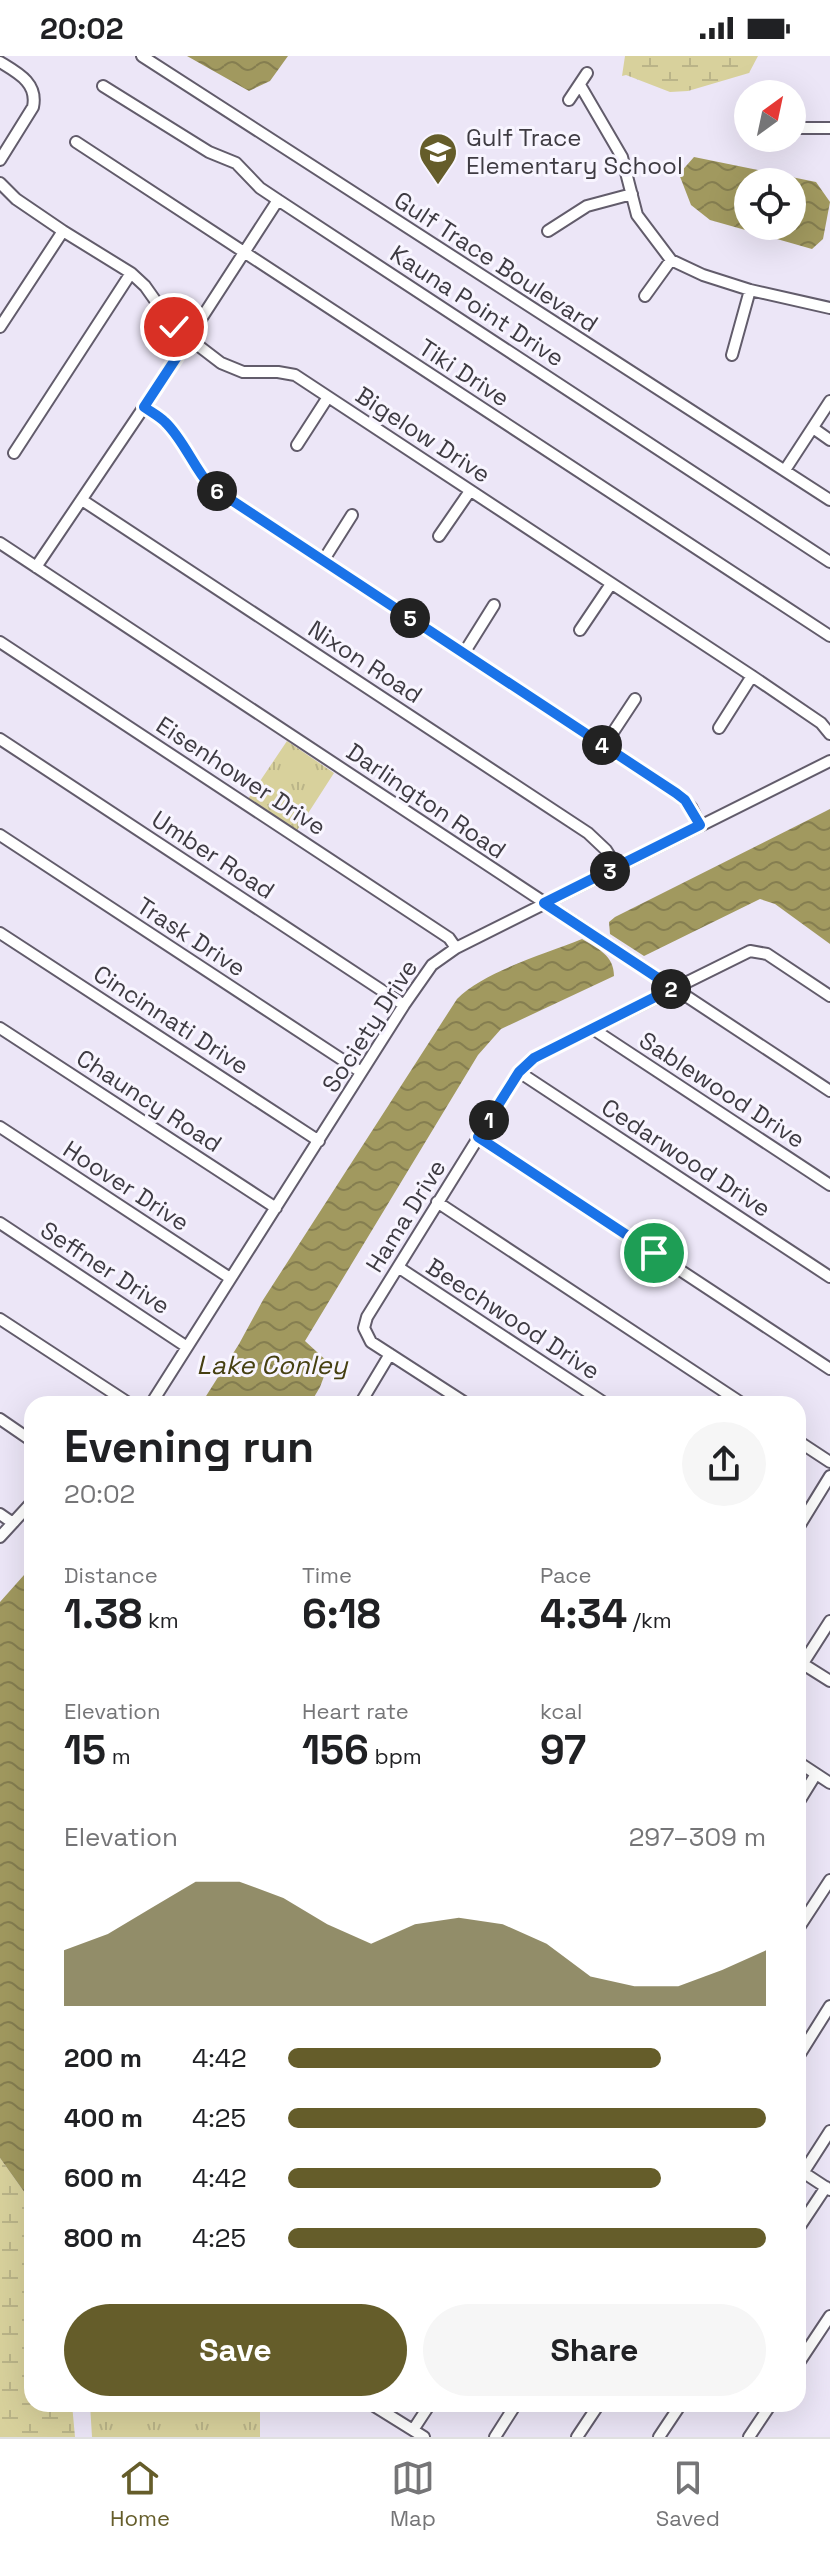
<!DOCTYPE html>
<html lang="en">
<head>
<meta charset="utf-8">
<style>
	:root { --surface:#fff; --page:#f6f6f6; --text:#202124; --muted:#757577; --line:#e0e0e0; --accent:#655d2a }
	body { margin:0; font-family:"Space Grotesk",sans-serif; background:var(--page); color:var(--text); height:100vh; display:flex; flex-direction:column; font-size:30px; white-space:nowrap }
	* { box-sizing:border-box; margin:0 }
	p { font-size:26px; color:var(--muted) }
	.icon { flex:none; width:44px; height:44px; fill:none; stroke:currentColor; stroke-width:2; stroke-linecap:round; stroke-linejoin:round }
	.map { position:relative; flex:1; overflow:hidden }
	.details { position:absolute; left:24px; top:1340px; width:782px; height:1016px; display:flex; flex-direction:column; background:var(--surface); border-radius:24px; box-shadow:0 8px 32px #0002 }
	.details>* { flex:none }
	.needle { width:52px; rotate:33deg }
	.fabs { position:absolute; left:734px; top:24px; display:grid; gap:16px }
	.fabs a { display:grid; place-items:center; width:72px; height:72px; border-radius:50%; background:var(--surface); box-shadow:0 8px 32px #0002; font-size:40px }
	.pin { position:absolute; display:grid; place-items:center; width:68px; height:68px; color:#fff; margin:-34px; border:4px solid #fff; border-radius:50%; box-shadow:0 2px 8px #0007 }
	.km { position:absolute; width:40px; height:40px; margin:-20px; border-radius:50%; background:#222; color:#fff; font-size:22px; line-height:40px; text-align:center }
	.round { display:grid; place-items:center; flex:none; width:84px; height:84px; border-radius:42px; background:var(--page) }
	.summary { display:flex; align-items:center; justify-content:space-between; height:136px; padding:0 40px }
	h1 { font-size:44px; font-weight:600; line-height:60px }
	.stats { display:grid; grid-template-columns:repeat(3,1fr); gap:12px; height:136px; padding:8px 40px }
	.stats div { display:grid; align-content:center }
	.stats b { font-size:40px; font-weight:600 }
	.stats small { font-size:22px; font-weight:400 }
	.stats p { font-size:22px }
	.chart { height:224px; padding:16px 40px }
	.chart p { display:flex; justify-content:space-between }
	.chart svg { width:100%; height:144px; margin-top:8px; fill:var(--accent); opacity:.7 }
	.button { display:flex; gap:16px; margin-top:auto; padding:16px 40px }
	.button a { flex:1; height:92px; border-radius:48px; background:var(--accent); color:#fff; font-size:32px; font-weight:600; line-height:92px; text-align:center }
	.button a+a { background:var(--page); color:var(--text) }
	ul { padding:0 40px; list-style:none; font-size:26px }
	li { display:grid; grid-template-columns:128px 96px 1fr; align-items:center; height:60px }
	li i { height:20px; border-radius:10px; background:var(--accent) }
	.status { display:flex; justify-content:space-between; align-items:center; height:56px; padding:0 40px; background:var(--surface); direction:ltr }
	.status svg { height:22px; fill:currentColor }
	.dock { display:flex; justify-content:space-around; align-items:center; height:112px; border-top:2px solid var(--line); background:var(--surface); font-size:22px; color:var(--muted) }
	.dock a { display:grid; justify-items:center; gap:4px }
	.dock .on { color:var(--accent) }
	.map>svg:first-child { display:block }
	.grass { fill:url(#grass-tufts) }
	.wetland { fill:url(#wetland-marsh) }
	.water { fill:url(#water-waves); fill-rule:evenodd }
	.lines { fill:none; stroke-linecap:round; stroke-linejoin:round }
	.minor-casing { stroke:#625c6b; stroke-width:14 }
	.minor { stroke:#fff; stroke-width:10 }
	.route-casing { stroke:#fff; stroke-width:16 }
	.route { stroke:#1a73e8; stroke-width:10 }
	.labels { text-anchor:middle; stroke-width:6; stroke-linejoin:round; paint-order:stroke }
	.poi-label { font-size:24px; fill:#3e3b42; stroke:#f8f5ff; text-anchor:start }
	.street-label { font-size:24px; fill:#3e3b42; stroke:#f8f5ff }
	.water-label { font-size:26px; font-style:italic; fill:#464011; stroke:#f8f5ff }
</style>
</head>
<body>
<div class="status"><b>20:02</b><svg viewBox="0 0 49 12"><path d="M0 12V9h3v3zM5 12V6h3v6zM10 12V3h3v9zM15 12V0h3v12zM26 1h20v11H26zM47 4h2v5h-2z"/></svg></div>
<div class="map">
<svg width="830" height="2381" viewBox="0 0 830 2381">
	<defs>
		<pattern id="grass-tufts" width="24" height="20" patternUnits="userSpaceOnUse" patternTransform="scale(2)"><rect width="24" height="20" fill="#d8d19c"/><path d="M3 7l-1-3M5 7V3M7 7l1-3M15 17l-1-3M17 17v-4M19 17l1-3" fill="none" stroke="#bab488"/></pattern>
		<pattern id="wetland-marsh" width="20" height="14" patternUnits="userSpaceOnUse" patternTransform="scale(2)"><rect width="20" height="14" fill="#d8d19c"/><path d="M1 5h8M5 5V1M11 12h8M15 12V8" fill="none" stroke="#bab488"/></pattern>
		<pattern id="water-waves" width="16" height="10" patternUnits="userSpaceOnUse" patternTransform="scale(2)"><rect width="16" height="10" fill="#a1995f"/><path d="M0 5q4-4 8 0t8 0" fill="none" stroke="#857e50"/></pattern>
	</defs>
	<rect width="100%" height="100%" fill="#ece6f7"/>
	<!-- grass -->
	<path class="grass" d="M 287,685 L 334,717 L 296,776 L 248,743 Z
		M 90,2348 L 260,2348 L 260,2381 L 92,2381 Z"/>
	<!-- wetland -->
	<path class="wetland" d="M 625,0 L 758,0 L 749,17 L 688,35 L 670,36 L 626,19 L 622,20 Z
		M 0,2102 L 32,2147 L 32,2348 L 72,2348 L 75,2381 L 0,2381 Z"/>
	<!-- water -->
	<path class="water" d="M 187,0 L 288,0 L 270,25 L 249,35 Z
		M 694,101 L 816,126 L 830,146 L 823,183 L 812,193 L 710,164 L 691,149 L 679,118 ZM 748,126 L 792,126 L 792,170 L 748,170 Z
		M 830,753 L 830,888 L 775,848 L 760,843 L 644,900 L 610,878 L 609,866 L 615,861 Z
		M 582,883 C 598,893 614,899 614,920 L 501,973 L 478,999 L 305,1285 L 329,1307 L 320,1331 L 310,1348 L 201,1348 L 239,1288 L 263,1244 L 457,943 C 485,915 545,898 582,883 Z
		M 32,1510 L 32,2147 L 0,2102 L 0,1546 Z"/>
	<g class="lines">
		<defs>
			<path id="minor" d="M 142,0 L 830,444
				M 0,6 C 18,17 38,27 33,51 L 0,104
				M 580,29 L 622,101 L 637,159 L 671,204 L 703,219 L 750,234 L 830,252
				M 103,30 L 209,96 L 236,107 L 260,132 L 278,144 L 830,506
				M 569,44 L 587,17
				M 792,72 L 830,72
				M 76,86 L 830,580
				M 0,127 L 16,143 L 63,175 L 131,217 L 145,230 L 174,271 L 221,307 L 243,316 L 278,316 L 295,319 L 752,620 L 821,667 L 830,678
				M 548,175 L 587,150 L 632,138
				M 645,240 L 671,204
				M 0,271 L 63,175
				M 732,299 L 750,234
				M 144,351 C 151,356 159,360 165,366 C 184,384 193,410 210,430 L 676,737 L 691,751 L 700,769
				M 813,372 L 830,384
				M 297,389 L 328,341
				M 14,397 L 131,217
				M 785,414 L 830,345
				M 82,444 L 588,777 L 606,794 L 617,811
				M 439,480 L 470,435
				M 0,487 L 830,1035
				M 323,505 L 352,459
				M 36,511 L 144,351 L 278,144
				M 580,574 L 611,528
				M 0,586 L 449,882 L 456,892
				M 464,597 L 494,549
				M 719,672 L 752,620
				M 0,683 L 404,949
				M 604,690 L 635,643
				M 0,779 L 361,1016
				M 0,877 L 319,1085
				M 0,972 L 276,1152
				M 593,973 L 830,1129
				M 519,1016 L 830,1221
				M 0,1071 L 230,1222
				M 478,1081 L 830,1313
				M 437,1146 L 743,1348
				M 0,1167 L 187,1291
				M 398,1211 L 606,1348
				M 0,1263 L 130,1348
				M 151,1348 L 404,949 L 432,909 L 456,892 L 830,705
				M 360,1348 L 390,1298
				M 467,1348 L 371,1286 L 364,1272 L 367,1261 L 519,1016 L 534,1002 L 750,895 L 767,898 L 830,940
				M 0,1363 L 32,1385
				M 798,1385 L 830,1406
				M 0,1458 L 13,1467
				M 798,1472 L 830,1420
				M 0,1481 L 32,1446
				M 803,1608 L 830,1625
				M 798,1615 L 830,1565
				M 798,1706 L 830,1727
				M 798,1747 L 816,1718
				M 798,1873 L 830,1824
				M 798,2001 L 830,1950
				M 798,2113 L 830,2134
				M 803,2117 L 830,2075
				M 798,2173 L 826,2131
				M 798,2308 L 830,2260
				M 371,2348 L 424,2381
				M 413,2374 L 430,2348
				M 495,2381 L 516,2348
				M 577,2381 L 599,2348
				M 659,2381 L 681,2348
				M 749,2381 L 771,2348"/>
		</defs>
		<!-- minor casing -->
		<use href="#minor" class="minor-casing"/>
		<!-- minor -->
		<use href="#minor" class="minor"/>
	</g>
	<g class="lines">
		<defs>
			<path id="route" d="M 174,271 L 188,284 L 144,351 C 151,356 159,360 165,366 C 183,383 193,410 210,430 L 676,737 L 685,744 L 700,769 L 544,847 L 673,932 L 534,1002 L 519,1016 L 478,1081 L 654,1197"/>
		</defs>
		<!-- route casing -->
		<use href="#route" class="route-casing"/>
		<!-- route -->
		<use href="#route" class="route"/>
	</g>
	<!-- icons -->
	<defs>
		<symbol id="school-pin" viewBox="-11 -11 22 30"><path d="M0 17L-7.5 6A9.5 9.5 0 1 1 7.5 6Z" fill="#655d2a" stroke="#f8f5ff"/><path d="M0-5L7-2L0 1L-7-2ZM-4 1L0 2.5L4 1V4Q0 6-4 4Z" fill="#fff"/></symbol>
	</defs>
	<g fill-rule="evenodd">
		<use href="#school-pin" x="416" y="74" width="44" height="60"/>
	</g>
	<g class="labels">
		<!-- poi labels -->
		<g class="poi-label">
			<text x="466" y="90">Gulf Trace<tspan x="466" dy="28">Elementary School</tspan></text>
		</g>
		<!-- street labels -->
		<g class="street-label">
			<text transform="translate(496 206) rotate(33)" y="8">Gulf Trace Boulevard</text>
			<text transform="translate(477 250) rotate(33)" y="8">Kauna Point Drive</text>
			<text transform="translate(464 317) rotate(33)" y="8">Tiki Drive</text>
			<text transform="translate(423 379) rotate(33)" y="8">Bigelow Drive</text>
			<text transform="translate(365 606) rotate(33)" y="8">Nixon Road</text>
			<text transform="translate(241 720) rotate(33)" y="8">Eisenhower Drive</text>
			<text transform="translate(426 745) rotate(34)" y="8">Darlington Road</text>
			<text transform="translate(213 799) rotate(33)" y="8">Umber Road</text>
			<text transform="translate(191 881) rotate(33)" y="8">Trask Drive</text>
			<text transform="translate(171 964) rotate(33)" y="8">Cincinnati Drive</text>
			<text transform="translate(370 970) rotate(-57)" y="8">Society Drive</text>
			<text transform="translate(722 1034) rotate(33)" y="8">Sablewood Drive</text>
			<text transform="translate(149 1045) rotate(33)" y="8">Chauncy Road</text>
			<text transform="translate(686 1102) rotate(33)" y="8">Cedarwood Drive</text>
			<text transform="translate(126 1130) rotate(33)" y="8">Hoover Drive</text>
			<text transform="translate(406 1160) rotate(-58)" y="8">Hama Drive</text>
			<text transform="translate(105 1212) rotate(33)" y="8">Seffner Drive</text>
			<text transform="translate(513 1263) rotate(33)" y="8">Beechwood Drive</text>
		</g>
		<!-- water labels -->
		<g class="water-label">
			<text x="272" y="1318">Lake Conley</text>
		</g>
	</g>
</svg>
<div class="fabs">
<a><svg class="needle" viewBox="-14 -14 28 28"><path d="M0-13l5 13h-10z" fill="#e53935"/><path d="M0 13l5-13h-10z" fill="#757577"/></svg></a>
<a><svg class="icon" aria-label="locate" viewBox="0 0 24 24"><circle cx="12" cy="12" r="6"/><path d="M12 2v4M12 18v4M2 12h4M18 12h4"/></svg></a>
</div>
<div class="pin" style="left:654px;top:1197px;background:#1e9e55"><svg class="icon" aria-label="arrive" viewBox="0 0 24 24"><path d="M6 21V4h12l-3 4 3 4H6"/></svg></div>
<div class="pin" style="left:174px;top:271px;background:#d93025"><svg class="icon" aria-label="check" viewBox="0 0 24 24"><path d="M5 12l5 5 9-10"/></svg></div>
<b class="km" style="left:489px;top:1064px">1</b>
<b class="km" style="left:671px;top:933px">2</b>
<b class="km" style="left:610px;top:815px">3</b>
<b class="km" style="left:602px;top:689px">4</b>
<b class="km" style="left:410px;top:562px">5</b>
<b class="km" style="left:217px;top:435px">6</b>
<section class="details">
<div class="summary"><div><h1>Evening run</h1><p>20:02</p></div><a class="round"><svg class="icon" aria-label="share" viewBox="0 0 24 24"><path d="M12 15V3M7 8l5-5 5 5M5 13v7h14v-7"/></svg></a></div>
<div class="stats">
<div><p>Distance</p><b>1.38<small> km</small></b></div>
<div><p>Time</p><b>6:18</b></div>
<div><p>Pace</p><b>4:34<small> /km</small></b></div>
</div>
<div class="stats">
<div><p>Elevation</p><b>15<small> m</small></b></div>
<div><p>Heart rate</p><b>156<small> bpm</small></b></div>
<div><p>kcal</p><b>97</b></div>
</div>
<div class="chart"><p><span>Elevation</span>297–309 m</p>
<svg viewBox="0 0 160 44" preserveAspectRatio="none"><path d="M0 44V27L10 22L20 14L30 6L40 6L50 11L60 19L70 25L80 19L90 17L100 19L110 25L120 35L130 38L140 38L150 33L160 27V44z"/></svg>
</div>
<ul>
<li><b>200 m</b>4:42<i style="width:78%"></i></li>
<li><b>400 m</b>4:25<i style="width:100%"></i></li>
<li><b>600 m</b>4:42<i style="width:78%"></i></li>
<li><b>800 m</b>4:25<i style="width:100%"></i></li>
</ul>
<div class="button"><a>Save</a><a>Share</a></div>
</section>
</div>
<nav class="dock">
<a class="on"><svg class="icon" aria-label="home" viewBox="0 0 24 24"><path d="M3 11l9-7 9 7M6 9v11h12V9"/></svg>Home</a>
<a><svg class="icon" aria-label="map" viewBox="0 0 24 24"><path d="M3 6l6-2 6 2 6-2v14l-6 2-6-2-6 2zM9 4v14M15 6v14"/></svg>Map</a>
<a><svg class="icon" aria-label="saved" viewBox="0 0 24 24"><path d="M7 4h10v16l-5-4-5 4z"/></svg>Saved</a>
</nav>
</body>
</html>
